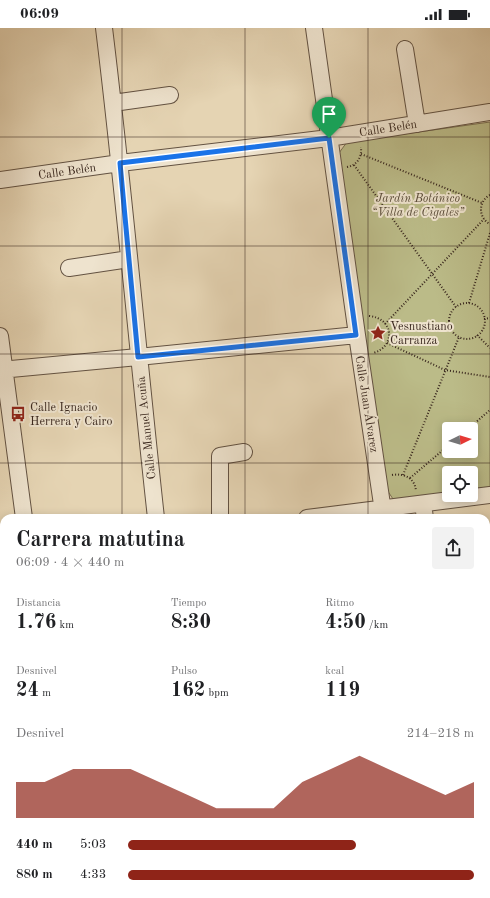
<!DOCTYPE html>
<html lang="es">
<head>
<meta charset="utf-8">
<style>
	:root { --surface:#fff; --page:#f2f2f2; --text:#202124; --muted:#757577; --accent:#8f2418 }
	body { margin:0; font-family:"Old Standard TT",serif; background:var(--page); color:var(--text); height:100vh; display:flex; flex-direction:column; font-size:15px; white-space:nowrap }
	* { box-sizing:border-box; margin:0 }
	p { font-size:13px; color:var(--muted) }
	.icon { flex:none; width:22px; height:22px; fill:none; stroke:currentColor; stroke-width:2; stroke-linecap:round; stroke-linejoin:round }
	.map { position:relative; flex:1; overflow:hidden }
	.drawer { position:absolute; left:0px; top:486px; width:490px; height:384px; display:flex; flex-direction:column; background:var(--surface); border-radius:12px 12px 0 0; box-shadow:0 2px 10px #0003 }
	.drawer>* { flex:none }
	.needle { width:26px; rotate:85deg }
	.tools { position:absolute; left:442px; top:394px; display:grid; gap:8px }
	.tools a { display:grid; place-items:center; width:36px; height:36px; border-radius:4px; background:var(--surface); box-shadow:0 2px 10px #0003; font-size:20px }
	.pin { position:absolute; display:grid; place-items:center; width:34px; height:34px; color:#fff; margin:-41px -17px; border-radius:50% 50% 50% 0; rotate:-45deg; box-shadow:0 0 4px #0007 }
	.pin .icon { rotate:45deg }
	.round { display:grid; place-items:center; flex:none; width:42px; height:42px; border-radius:4px; background:var(--page) }
	.headline { display:flex; align-items:center; justify-content:space-between; height:68px; padding:0 16px }
	h1 { font-size:22px; font-weight:700; line-height:30px }
	.stats { display:grid; grid-template-columns:repeat(3,1fr); gap:6px; height:68px; padding:4px 16px }
	.stats div { display:grid; align-content:center }
	.stats b { font-size:20px; font-weight:700 }
	.stats small { font-size:11px; font-weight:400 }
	.stats p { font-size:11px }
	.chart { height:112px; padding:8px 16px }
	.chart p { display:flex; justify-content:space-between }
	.chart svg { width:100%; height:72px; margin-top:4px; fill:var(--accent); opacity:.7 }
	ul { padding:0 16px; list-style:none; font-size:13px }
	li { display:grid; grid-template-columns:64px 48px 1fr; align-items:center; height:30px }
	li i { height:10px; border-radius:5px; background:var(--accent) }
	.status { display:flex; justify-content:space-between; align-items:center; height:28px; padding:0 20px; background:var(--surface); direction:ltr }
	.status svg { height:11px; fill:currentColor }
	.map>svg:first-child { display:block }
	.green { fill:#bb8; stroke:#7a7052; fill-rule:evenodd }
	.lines { fill:none; stroke-linecap:round; stroke-linejoin:round }
	.minor-casing { stroke:#635242; stroke-width:18 }
	.path { stroke:#38261d; stroke-width:2; stroke-dasharray:1 2; stroke-linecap:butt }
	.minor { stroke:#eee3ce; stroke-width:16 }
	.route-casing { stroke:#fff; stroke-width:8 }
	.route { stroke:#1a73e8; stroke-width:5 }
	.grid { fill:none; stroke:#38261d; stroke-width:1; stroke-opacity:0.55 }
	.labels { text-anchor:middle; stroke-width:4; stroke-linejoin:round; paint-order:stroke }
	.street-label { font-size:12px; fill:#38261d; stroke:#eee3ce }
	.park-label { font-size:12px; font-style:italic; fill:#594b38; stroke:#eee3ce }
	.poi-label { font-size:12px; fill:#38261d; stroke:#eee3ce; text-anchor:start }
</style>
</head>
<body>
<div class="status"><b>06:09</b><svg viewBox="0 0 49 12"><path d="M0 12V9h3v3zM5 12V6h3v6zM10 12V3h3v9zM15 12V0h3v12zM26 1h20v11H26zM47 4h2v5h-2z"/></svg></div>
<div class="map">
<svg width="490" height="870" viewBox="0 0 490 870">
	<rect width="100%" height="100%" fill="#e5d4b3"/>
	<filter id="stains"><feTurbulence type="fractalNoise" baseFrequency=".005" numOctaves="4"/><feColorMatrix values="0 0 0 0 .2 0 0 0 0 .09 0 0 0 0 .02 0 0 0 .5 -.17"/></filter>
	<radialGradient id="worn" r=".72"><stop offset=".6" stop-color="#630" stop-opacity="0"/><stop offset="1" stop-color="#630" stop-opacity=".3"/></radialGradient>
	<!-- green -->
	<path class="green" d="M 490,94 L 490,465 L 407,476 L 395,474 L 387,462 L 339,125 L 347,114 ZM 449,401 L 471,401 L 471,423 L 449,423 ZM 449,445 L 471,445 L 471,467 L 449,467 Z"/>
	<g class="lines">
		<defs>
			<path id="minor" d="M 104,0 C 124,163 138,327 156,490
				M 314,0 L 357,307 L 384,490
				M 405,21 L 417,96
				M 113,75 L 170,67
				M 0,152 L 120,135 L 329,110 L 490,84
				M 69,240 L 129,231
				M 0,308 L 24,490
				M 0,342 L 138,329 L 357,307
				M 423,476 L 425,490
				M 220,490 L 220,428 L 244,424
				M 307,490 L 490,467
				M 0,527 L 4,527
				M 486,642 L 490,641
				M 0,721 L 4,720
				M 486,749 L 490,748
				M 486,816 L 490,815
				M 75,866 L 75,870
				M 205,866 L 205,870
				M 438,866 L 439,870
				M 106,870 L 134,866"/>
		</defs>
		<!-- minor casing -->
		<use href="#minor" class="minor-casing"/>
		<!-- path -->
		<path class="path" d="M 361,126 L 482,175
			M 354,137 L 456,279
			M 347,139 C 357,137 362,130 361,119
			M 490,167 C 478,173 478,190 490,196
			M 469,275 L 490,205
			M449 293a18 18 0 1 1 36 0a18 18 0 1 1-36 0Z
			M 369,288 C 394,290 396,319 373,325
			M 484,291 L 490,290
			M 385,296 L 484,191
			M 477,307 L 490,320
			M 387,315 L 445,342 L 490,349
			M 468,401 L 490,382
			M 392,447 C 404,445 415,450 416,463
			M 403,447 L 459,309
			M 410,450 L 449,417"/>
		<!-- minor -->
		<use href="#minor" class="minor"/>
	</g>
	<g class="lines">
		<defs>
			<path id="route" d="M 329,110 L 356,307 L 138,329 L 120,135 Z"/>
		</defs>
		<!-- route casing -->
		<use href="#route" class="route-casing"/>
		<!-- route -->
		<use href="#route" class="route"/>
	</g>
	<!-- grid -->
	<path class="grid" d="M 122,0 L 122,490M 245,0 L 245,490M 368,0 L 368,490M 0,109 L 490,109M 0,218 L 490,218M 0,326 L 490,326M 0,435 L 490,435M 0,544 L 4,544M 486,544 L 490,544M 0,652 L 4,652M 486,652 L 490,652M 0,761 L 4,761M 486,761 L 490,761M 122,866 L 122,870M 245,866 L 245,870M 368,866 L 368,870"/>
	<!-- icons -->
	<defs>
		<symbol id="sight-bare" viewBox="-9 -9 18 18"><path d="M0-6L1.8-2.2L6-1.7L2.9 1.2L3.7 5.4L0 3.3L-3.7 5.4L-2.9 1.2L-6-1.7L-1.8-2.2Z" fill="#8f2418" stroke="#eee3ce" stroke-width="2.5" paint-order="stroke"/></symbol>
		<symbol id="bus-bare" viewBox="-9 -9 18 18"><path d="M-5-6H5V4H4V6H2V4H-2V6H-4V4H-5ZM-3.5-4V0h7V-4ZM-3.5 1.2v1.5H-2V1.2ZM2 1.2v1.5H3.5V1.2Z" fill="#8f2418" stroke="#eee3ce" stroke-width="2.5" paint-order="stroke"/></symbol>
	</defs>
	<g fill-rule="evenodd">
		<use href="#sight-bare" x="367" y="294" width="22" height="22"/>
		<use href="#bus-bare" x="7" y="375" width="22" height="22"/>
	</g>
	<g class="labels">
		<!-- street labels -->
		<g class="street-label">
			<text transform="translate(388 100) rotate(-9)" y="4">Calle Belén</text>
			<text transform="translate(67 143) rotate(-8)" y="4">Calle Belén</text>
			<text transform="translate(367 376) rotate(81)" y="4">Calle Juan Álvarez</text>
			<text transform="translate(146 400) rotate(-96)" y="4">Calle Manuel Acuña</text>
		</g>
		<!-- park labels -->
		<g class="park-label">
			<text x="418" y="174">Jardín Botánico<tspan x="418" dy="14">“Villa de Cigales”</tspan></text>
		</g>
		<!-- poi labels -->
		<g class="poi-label">
			<text x="390" y="302">Vesnustiano<tspan x="390" dy="14">Carranza</tspan></text>
			<text x="30" y="383">Calle Ignacio<tspan x="30" dy="14">Herrera y Cairo</tspan></text>
		</g>
	</g>
	<rect width="100%" height="100%" filter="url(#stains)"/>
	<rect width="100%" height="100%" fill="url(#worn)"/>
</svg>
<div class="tools">
<a><svg class="needle" viewBox="-14 -14 28 28"><path d="M0-13l5 13h-10z" fill="#e53935"/><path d="M0 13l5-13h-10z" fill="#757577"/></svg></a>
<a><svg class="icon" aria-label="locate" viewBox="0 0 24 24"><circle cx="12" cy="12" r="6"/><path d="M12 2v4M12 18v4M2 12h4M18 12h4"/></svg></a>
</div>
<div class="pin" style="left:329px;top:110px;background:#1e9e55"><svg class="icon" aria-label="arrive" viewBox="0 0 24 24"><path d="M6 21V4h12l-3 4 3 4H6"/></svg></div>
<section class="drawer">
<div class="headline"><div><h1>Carrera matutina</h1><p>06:09 · 4 × 440 m</p></div><a class="round"><svg class="icon" aria-label="share" viewBox="0 0 24 24"><path d="M12 15V3M7 8l5-5 5 5M5 13v7h14v-7"/></svg></a></div>
<div class="stats">
<div><p>Distancia</p><b>1.76<small> km</small></b></div>
<div><p>Tiempo</p><b>8:30</b></div>
<div><p>Ritmo</p><b>4:50<small> /km</small></b></div>
</div>
<div class="stats">
<div><p>Desnivel</p><b>24<small> m</small></b></div>
<div><p>Pulso</p><b>162<small> bpm</small></b></div>
<div><p>kcal</p><b>119</b></div>
</div>
<div class="chart"><p><span>Desnivel</span>214–218 m</p>
<svg viewBox="0 0 160 44" preserveAspectRatio="none"><path d="M0 44V22L10 22L20 14L30 14L40 14L50 22L60 30L70 38L80 38L90 38L100 22L110 14L120 6L130 14L140 22L150 30L160 22V44z"/></svg>
</div>
<ul>
<li><b>440 m</b>5:03<i style="width:66%"></i></li>
<li><b>880 m</b>4:33<i style="width:100%"></i></li>
</ul>
</section>
</div>
</body>
</html>
